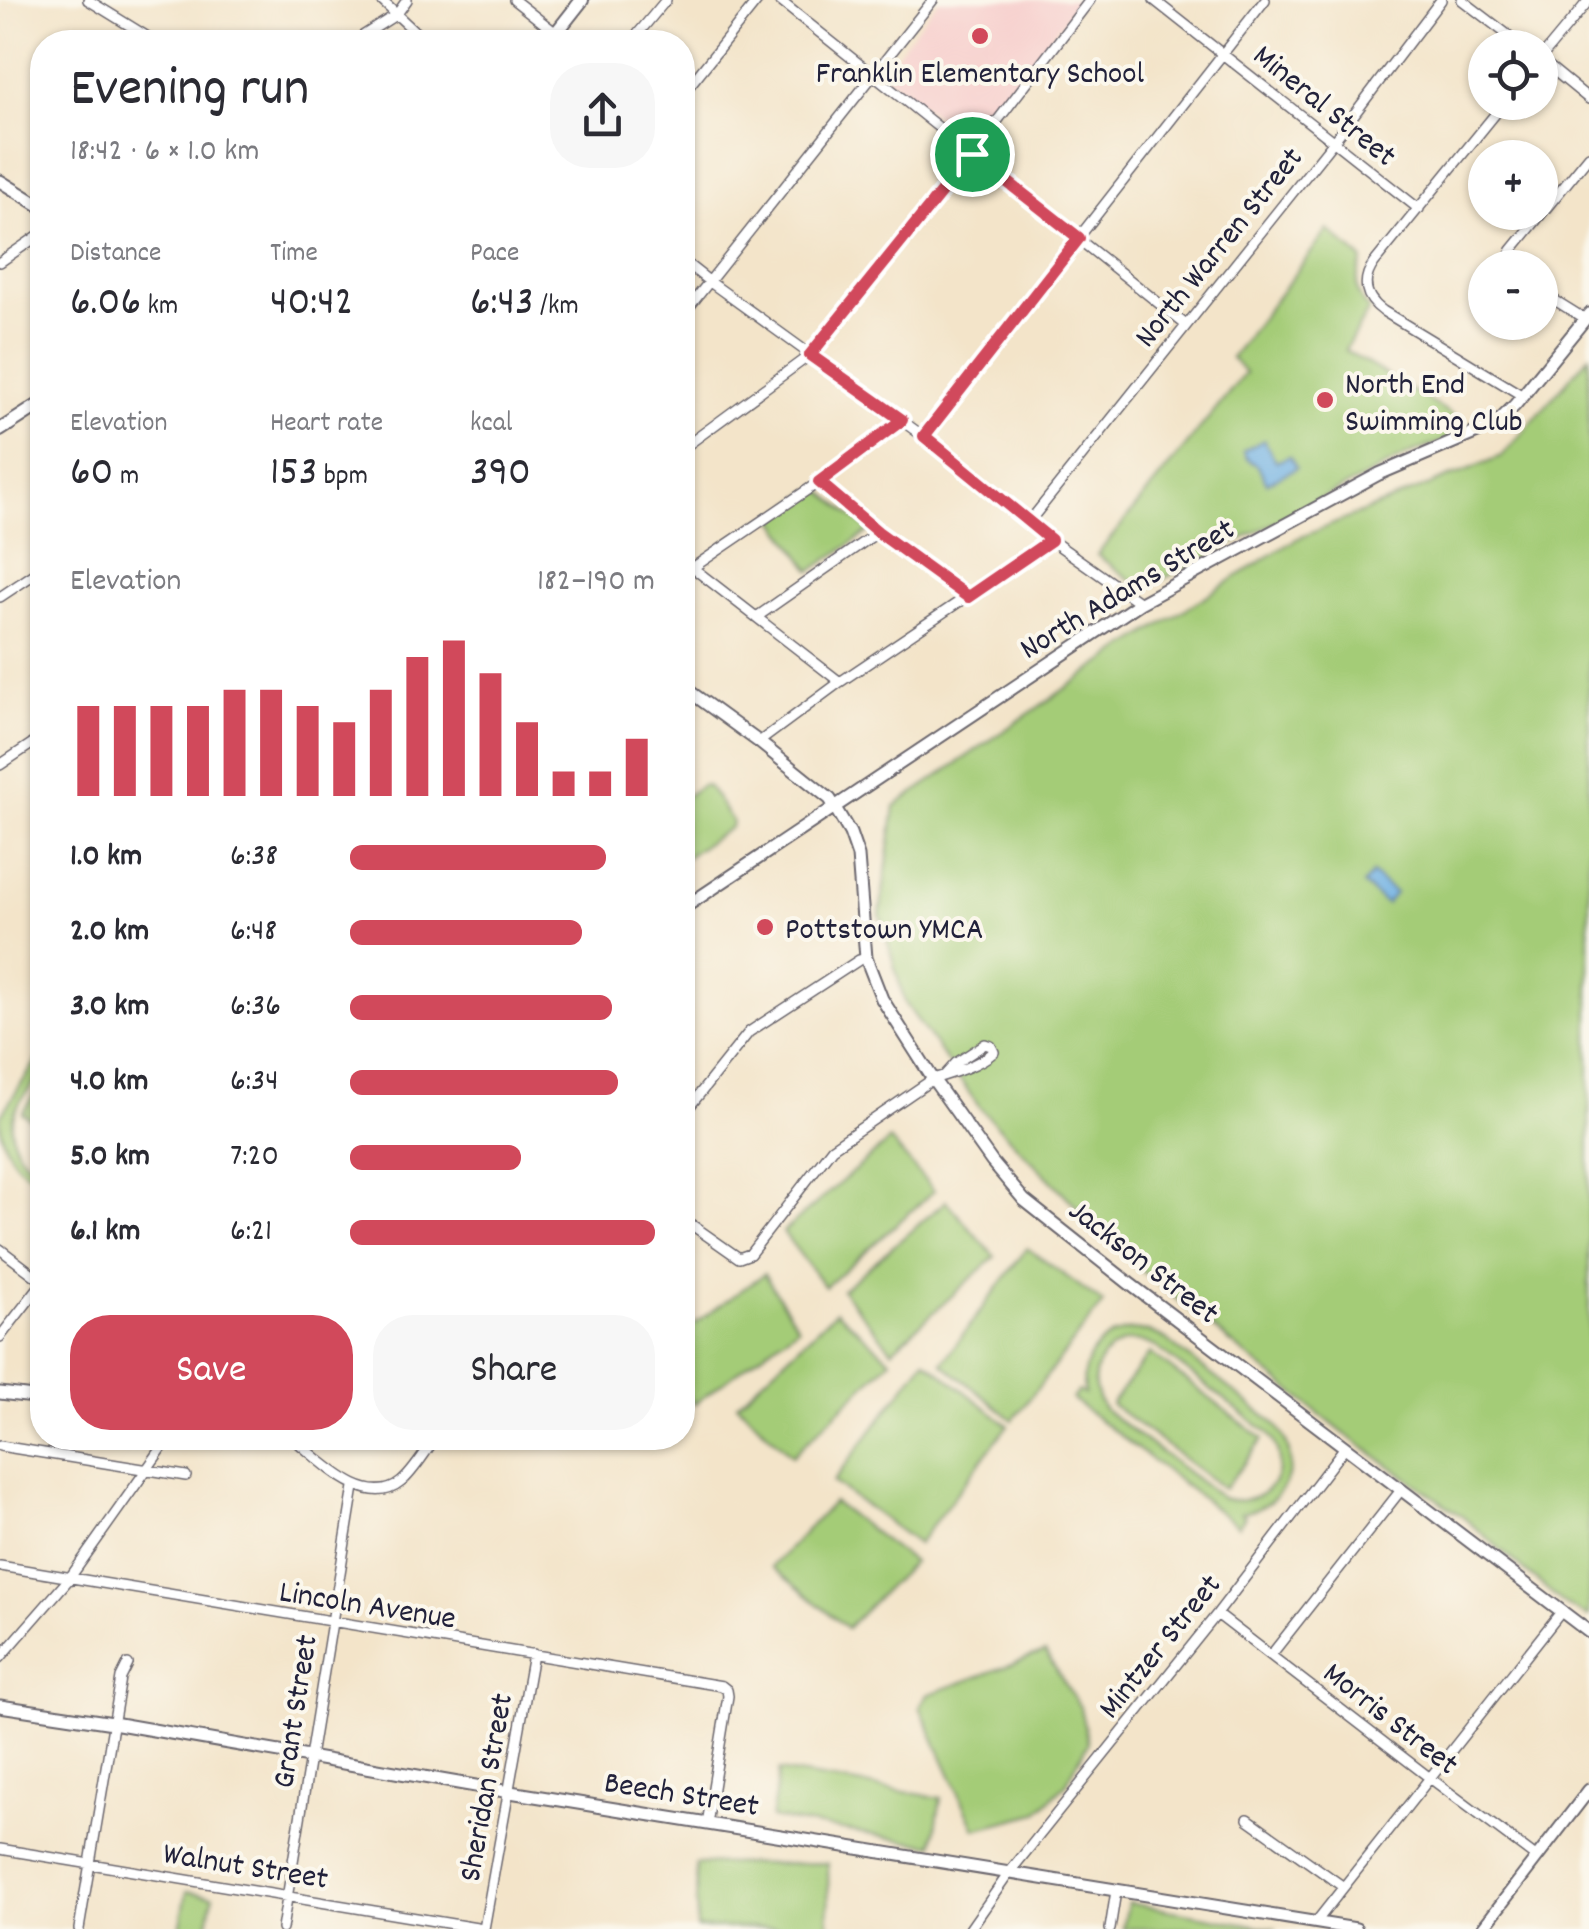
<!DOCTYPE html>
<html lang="en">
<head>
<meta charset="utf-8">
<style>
	:root { --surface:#fff; --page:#f7f7f7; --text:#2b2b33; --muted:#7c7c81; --accent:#d1495b }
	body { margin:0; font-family:Dekko,sans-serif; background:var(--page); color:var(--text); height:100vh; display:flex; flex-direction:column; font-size:38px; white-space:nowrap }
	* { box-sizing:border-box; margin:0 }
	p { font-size:32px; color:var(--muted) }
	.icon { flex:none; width:55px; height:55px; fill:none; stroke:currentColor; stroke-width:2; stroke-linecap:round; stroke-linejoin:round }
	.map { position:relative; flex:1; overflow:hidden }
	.details { position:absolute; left:30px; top:30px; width:665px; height:1420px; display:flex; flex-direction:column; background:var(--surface); border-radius:40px; box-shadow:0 2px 8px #0004 }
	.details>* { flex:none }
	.tools { position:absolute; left:1468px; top:30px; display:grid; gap:20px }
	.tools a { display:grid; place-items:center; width:90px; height:90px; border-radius:50%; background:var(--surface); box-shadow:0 2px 8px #0004; font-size:50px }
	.pin { position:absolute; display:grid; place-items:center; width:85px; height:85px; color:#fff; margin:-42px; border:5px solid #fff; border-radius:50%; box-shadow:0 2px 10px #0007 }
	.round { display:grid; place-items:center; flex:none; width:105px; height:105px; border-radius:40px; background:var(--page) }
	.overview { display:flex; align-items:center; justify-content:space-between; height:170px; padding:0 40px }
	h1 { font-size:55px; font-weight:600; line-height:75px }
	.metrics { display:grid; grid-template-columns:repeat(3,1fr); gap:15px; height:170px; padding:10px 40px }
	.metrics div { display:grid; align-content:center }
	.metrics b { font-size:42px; font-weight:600 }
	.metrics small { font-size:28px; font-weight:400 }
	.metrics p { font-size:28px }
	.chart { height:280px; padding:20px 40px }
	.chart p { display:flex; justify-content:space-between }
	.chart svg { width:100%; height:180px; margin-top:10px; stroke:var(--accent); stroke-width:6 }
	.cta { display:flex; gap:20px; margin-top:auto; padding:20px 40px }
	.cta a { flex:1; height:115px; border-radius:40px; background:var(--accent); color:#fff; font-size:40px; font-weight:600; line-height:115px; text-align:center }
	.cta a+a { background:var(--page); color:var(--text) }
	ul { padding:0 40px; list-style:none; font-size:32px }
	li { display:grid; grid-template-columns:160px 120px 1fr; align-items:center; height:75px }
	li i { height:25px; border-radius:12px; background:var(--accent) }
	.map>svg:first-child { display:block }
	.built { fill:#f7d0ce }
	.green { fill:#a4cc77; stroke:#637759; stroke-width:2.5; fill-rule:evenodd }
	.water { fill:#6eb0e3; stroke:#48698f; stroke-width:2.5 }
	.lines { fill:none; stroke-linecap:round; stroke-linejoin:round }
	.minor-casing { stroke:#6b666d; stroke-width:12 }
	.tertiary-casing { stroke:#6b666d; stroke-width:15 }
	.secondary-casing { stroke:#6b666d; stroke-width:16 }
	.minor { stroke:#fff; stroke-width:9 }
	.tertiary { stroke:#fff; stroke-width:11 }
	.secondary { stroke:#fff; stroke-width:12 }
	.route-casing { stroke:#fff; stroke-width:20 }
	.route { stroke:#d1495b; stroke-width:12 }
	.poi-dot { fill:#d1495b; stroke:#fbf7ec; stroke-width:4 }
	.labels { text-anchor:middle; stroke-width:8; stroke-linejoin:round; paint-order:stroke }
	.poi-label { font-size:32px; fill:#22223b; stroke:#fbf7ec; text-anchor:start }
	.street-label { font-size:32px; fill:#22223b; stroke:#fbf7ec }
</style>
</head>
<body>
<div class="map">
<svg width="1589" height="1929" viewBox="0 0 1589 1929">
	<rect width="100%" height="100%" fill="#fbf7ec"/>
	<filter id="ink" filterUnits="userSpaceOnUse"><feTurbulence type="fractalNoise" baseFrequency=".01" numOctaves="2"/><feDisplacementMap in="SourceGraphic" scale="20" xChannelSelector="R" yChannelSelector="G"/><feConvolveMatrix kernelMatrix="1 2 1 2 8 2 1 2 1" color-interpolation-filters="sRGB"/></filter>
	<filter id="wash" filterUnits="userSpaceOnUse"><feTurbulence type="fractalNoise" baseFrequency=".0048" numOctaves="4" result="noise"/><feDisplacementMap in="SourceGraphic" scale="40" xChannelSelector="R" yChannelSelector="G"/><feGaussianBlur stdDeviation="2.25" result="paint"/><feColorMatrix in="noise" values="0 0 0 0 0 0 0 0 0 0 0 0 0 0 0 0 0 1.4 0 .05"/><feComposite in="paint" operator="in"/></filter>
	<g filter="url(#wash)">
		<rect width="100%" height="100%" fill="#f3e4c9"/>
		<!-- built -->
		<path class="built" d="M 939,0 L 1080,0 L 968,141 L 881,73 Z"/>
		<!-- green -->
		<path class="green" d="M 1328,230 L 1363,260 C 1355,280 1353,294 1369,310 L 1345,350 L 1476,429 L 1412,453 L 1143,589 L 1097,555 L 1245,373 L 1231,358 Z
			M 1589,356 L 1589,1617 L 1564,1604 L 1464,1518 L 1342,1432 L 1132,1263 L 980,1108 L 905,1003 L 880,915 L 895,806 L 1124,648 L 1296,539 L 1502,456 Z
			M 813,490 L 821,490 L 870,531 L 811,571 L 773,517 Z
			M 702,785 L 708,786 L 732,821 L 731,827 L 683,859 L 683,798 Z
			M 42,1053 C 42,1055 43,1067 42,1069 C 38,1081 25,1093 19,1104 C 3,1130 15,1160 42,1171 L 42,1180 C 14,1171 0,1144 0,1116 Z
			M 42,1082 L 42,1127 L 22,1113 Z
			M 890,1140 L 934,1191 L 825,1287 L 783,1232 Z
			M 946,1201 L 995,1257 L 892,1350 L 842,1290 Z
			M 1027,1248 L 1103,1303 L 1013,1420 L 942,1363 Z
			M 764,1274 L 798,1327 L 694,1404 L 683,1387 L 683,1332 Z
			M 836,1311 L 891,1360 L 792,1456 L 737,1404 Z
			M 1131,1330 L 1149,1332 L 1165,1339 L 1273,1422 C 1306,1458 1289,1506 1241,1513 L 1245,1517 L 1238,1526 L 1072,1399 L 1078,1391 L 1084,1394 C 1079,1361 1098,1335 1131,1330 ZM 1129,1341 L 1143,1342 L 1156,1347 L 1268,1433 C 1296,1470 1266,1511 1222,1498 L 1106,1411 C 1084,1384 1095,1350 1129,1341 Z
			M 1150,1353 L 1263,1439 L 1224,1489 L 1111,1404 Z
			M 925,1360 L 1008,1425 L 918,1544 L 833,1482 Z
			M 833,1502 L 913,1562 L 847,1628 L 772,1567 Z
			M 1045,1652 L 1080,1707 L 1088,1743 L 1066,1784 L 1037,1813 L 975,1829 L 920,1707 L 927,1695 Z
			M 779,1771 L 941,1798 L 933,1845 L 771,1818 Z
			M 828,1863 L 829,1927 L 697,1928 L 696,1864 Z
			M 187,1891 L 213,1896 L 207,1929 L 180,1929 Z
			M 1128,1903 L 1276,1929 L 1123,1929 Z"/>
		<!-- water -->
		<path class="water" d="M 1264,440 L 1276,462 L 1290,456 L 1296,468 L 1267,483 L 1258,466 L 1247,459 L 1243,451 Z
			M 1372,874 L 1395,893 L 1386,904 L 1363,885 Z"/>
	</g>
	<g filter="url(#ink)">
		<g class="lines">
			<defs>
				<path id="minor" d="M 88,0 L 156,42
					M 381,0 L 426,42
					M 514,0 L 556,33
					M 779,0 L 1186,325
					M 1154,0 L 1419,209
					M 1462,0 L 1525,48
					M 353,42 L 397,14 L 407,0
					M 631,42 L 666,0
					M 1540,59 L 1589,0
					M 1540,59 L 1589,99
					M 682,95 L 758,0
					M 1505,102 L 1374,263 C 1361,281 1365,298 1383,311 L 1523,396
					M 682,260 L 710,282 L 923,436 L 1051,540 L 1140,603
					M 0,262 L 42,233
					M 1510,268 L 1509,256 L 1512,250 L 1589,156
					M 1540,291 L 1585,319
					M 682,316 L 933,0
					M 923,436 L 1265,0
					M 682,449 L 810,355 L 972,154 L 1090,0
					M 819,482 L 878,532 L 969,597
					M 1029,522 L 1333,142 L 1441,0
					M 693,568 L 840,682
					M 682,575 L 819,482 L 901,420
					M 0,597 L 42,569
					M 758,616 L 878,532
					M 759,742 L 840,682 L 1051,540
					M 0,765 L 42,737
					M 682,1116 L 749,1032 L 859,960 L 866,958
					M 682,1218 L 739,1258 L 750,1254 L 832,1148 L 933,1079 C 953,1073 979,1065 994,1052 L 991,1046 L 985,1044 L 956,1063 L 945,1075
					M 0,1249 L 42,1281
					M 0,1337 L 42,1283
					M 292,1438 C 319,1458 366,1511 401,1482 C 413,1473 426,1450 436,1438
					M 0,1446 L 186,1476
					M 0,1566 L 722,1686 L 727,1690 L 728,1696 L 707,1824
					M 1217,1614 L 1430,1778 L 1537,1858
					M 1271,1655 L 1401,1490
					M 0,1658 L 69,1579 L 169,1438
					M 1248,1819 L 1342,1886
					M 0,1849 L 483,1929
					M 1316,1922 L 1561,1612
					M 79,1929 L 121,1678 L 128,1664
					M 282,1929 L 354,1487
					M 484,1929 L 533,1654
					M 970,1929 L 1009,1873 L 1217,1614 L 1345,1447
					M 1110,1929 L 1116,1891"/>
				<path id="tertiary" d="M 0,181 L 42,207
					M 682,686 L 759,742 L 830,799 L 850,833 L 858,856 L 866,958 L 882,999 L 933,1079 L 992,1162 L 1024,1200 L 1130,1284 L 1589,1632
					M 682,909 L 1140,603 L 1379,474 L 1496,424 L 1515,405 L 1589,314
					M 0,1393 L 42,1398
					M 0,1706 L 113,1723 L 510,1792 L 1356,1929
					M 1482,1929 L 1589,1790"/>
				<path id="secondary" d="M 549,42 L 582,0
					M 0,430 L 42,403"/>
			</defs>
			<!-- minor casing -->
			<use href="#minor" class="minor-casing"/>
			<!-- tertiary casing -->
			<use href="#tertiary" class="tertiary-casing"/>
			<!-- secondary casing -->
			<use href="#secondary" class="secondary-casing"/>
			<!-- minor -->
			<use href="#minor" class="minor"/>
			<!-- tertiary -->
			<use href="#tertiary" class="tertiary"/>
			<!-- secondary -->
			<use href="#secondary" class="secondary"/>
		</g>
	</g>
	<g class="lines" filter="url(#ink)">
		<defs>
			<path id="route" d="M 972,154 L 1079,238 L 924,436 L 1051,540 L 968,597 L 878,532 L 819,482 L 902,420 L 810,355 Z"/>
		</defs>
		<!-- route casing -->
		<use href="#route" class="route-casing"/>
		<!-- route -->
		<use href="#route" class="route"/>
	</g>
	<!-- markers -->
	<g class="poi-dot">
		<circle cx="980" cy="36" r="10"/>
		<circle cx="1325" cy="400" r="10"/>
		<circle cx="765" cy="927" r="10"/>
	</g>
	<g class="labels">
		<!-- poi labels -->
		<g class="poi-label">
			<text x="980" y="82" text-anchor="middle">Franklin Elementary School</text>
			<text x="1345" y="393">North End<tspan x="1345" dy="37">Swimming Club</tspan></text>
			<text x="785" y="938">Pottstown YMCA</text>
		</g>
		<!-- street labels -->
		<g class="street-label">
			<text transform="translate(1326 104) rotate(39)" y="11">Mineral Street</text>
			<text transform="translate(1217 246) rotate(-51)" y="11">North Warren Street</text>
			<text transform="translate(1126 587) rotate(-31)" y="11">North Adams Street</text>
			<text transform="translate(1145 1260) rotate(38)" y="11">Jackson Street</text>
			<text transform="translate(368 1603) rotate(9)" y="11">Lincoln Avenue</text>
			<text transform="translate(1158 1645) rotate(-51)" y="11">Mintzer Street</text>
			<text transform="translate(293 1711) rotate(-81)" y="11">Grant Street</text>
			<text transform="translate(1392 1717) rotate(38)" y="11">Morris Street</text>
			<text transform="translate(484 1787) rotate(-80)" y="11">Sheridan Street</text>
			<text transform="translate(682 1792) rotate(9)" y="11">Beech Street</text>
			<text transform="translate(246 1864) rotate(9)" y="11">Walnut Street</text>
		</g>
	</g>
</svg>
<div class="tools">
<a><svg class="icon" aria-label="locate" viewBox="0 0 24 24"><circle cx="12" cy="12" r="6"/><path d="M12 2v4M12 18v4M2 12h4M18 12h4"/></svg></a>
<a>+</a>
<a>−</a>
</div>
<div class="pin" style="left:972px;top:154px;background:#1e9e55"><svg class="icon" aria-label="arrive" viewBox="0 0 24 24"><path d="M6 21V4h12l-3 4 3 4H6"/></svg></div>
<section class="details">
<div class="overview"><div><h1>Evening run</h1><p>18:42 · 6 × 1.0 km</p></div><a class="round"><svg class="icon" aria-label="share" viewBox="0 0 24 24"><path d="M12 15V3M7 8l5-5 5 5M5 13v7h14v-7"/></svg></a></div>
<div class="metrics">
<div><p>Distance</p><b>6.06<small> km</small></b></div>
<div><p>Time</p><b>40:42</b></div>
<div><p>Pace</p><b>6:43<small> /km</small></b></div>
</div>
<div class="metrics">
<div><p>Elevation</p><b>60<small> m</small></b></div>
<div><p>Heart rate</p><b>153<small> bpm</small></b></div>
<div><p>kcal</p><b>390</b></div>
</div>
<div class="chart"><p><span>Elevation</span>182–190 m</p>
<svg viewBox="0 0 160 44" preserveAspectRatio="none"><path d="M5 44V22M15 44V22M25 44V22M35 44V22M45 44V18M55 44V18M65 44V22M75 44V26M85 44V18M95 44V10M105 44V6M115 44V14M125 44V26M135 44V38M145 44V38M155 44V30"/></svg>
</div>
<ul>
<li><b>1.0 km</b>6:38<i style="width:84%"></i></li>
<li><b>2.0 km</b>6:48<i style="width:76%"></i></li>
<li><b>3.0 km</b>6:36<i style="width:86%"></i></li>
<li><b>4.0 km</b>6:34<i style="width:88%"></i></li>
<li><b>5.0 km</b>7:20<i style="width:56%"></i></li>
<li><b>6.1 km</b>6:21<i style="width:100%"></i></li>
</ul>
<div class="cta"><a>Save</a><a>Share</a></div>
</section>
</div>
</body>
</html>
